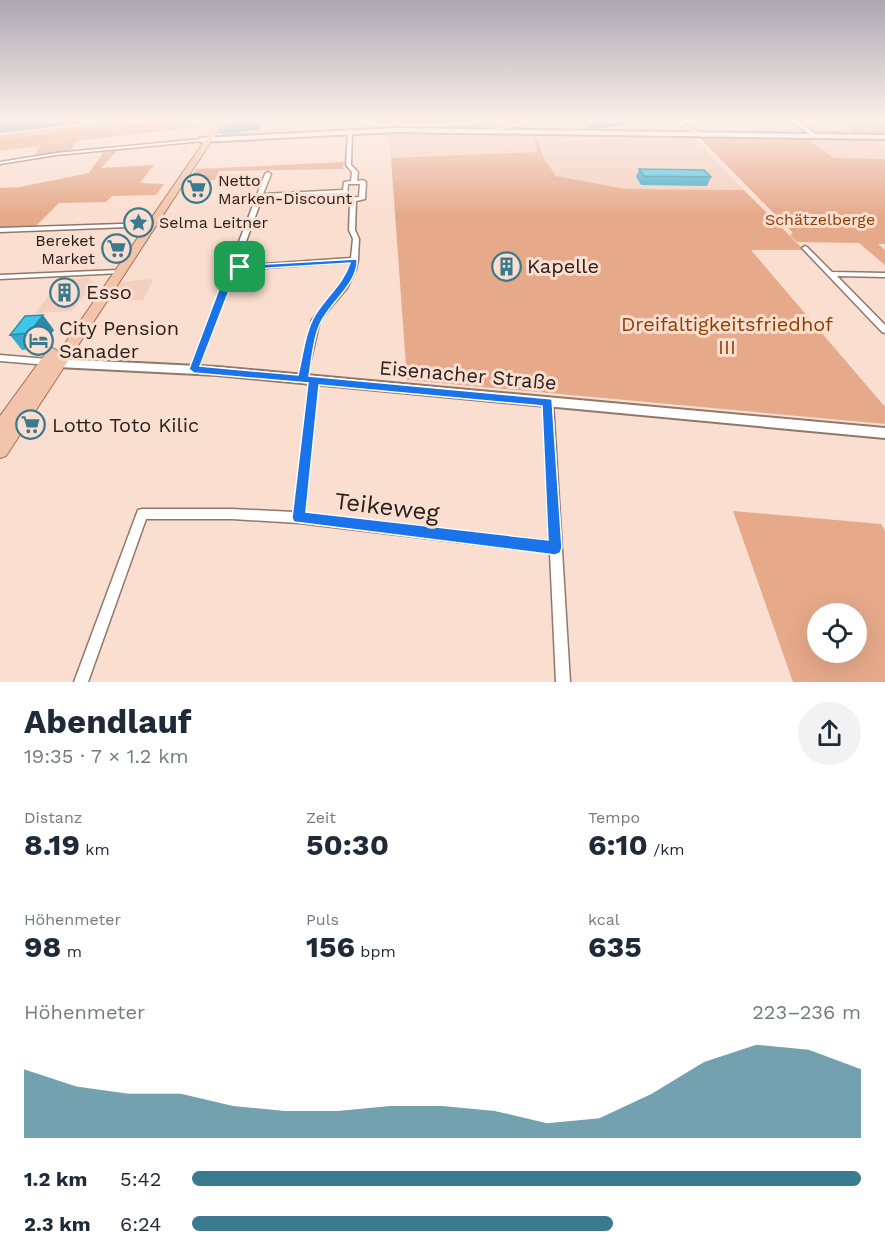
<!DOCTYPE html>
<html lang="de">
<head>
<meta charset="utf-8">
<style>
	:root { --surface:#fff; --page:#f2f2f3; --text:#1f2937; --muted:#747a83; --accent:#3a7a8e }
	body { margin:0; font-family:"Work Sans",sans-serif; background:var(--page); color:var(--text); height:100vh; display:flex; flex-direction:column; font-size:22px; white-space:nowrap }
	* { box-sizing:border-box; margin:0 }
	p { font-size:20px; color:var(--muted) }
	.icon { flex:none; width:33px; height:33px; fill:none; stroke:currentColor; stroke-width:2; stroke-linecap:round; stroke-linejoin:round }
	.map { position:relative; height:682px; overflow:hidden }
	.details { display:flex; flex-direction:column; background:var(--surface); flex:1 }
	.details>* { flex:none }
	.tools { position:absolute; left:807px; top:603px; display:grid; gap:12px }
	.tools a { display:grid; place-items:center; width:60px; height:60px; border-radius:50%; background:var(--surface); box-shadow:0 6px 24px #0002; font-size:30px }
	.pin { position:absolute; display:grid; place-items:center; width:51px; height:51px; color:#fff; margin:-26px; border-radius:12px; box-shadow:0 3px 9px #0006 }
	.round { display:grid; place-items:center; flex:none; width:63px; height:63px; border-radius:32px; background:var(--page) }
	.overview { display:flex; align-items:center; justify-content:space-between; height:102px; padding:0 24px }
	h1 { font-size:33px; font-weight:700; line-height:45px }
	.figures { display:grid; grid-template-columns:repeat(3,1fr); gap:9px; height:102px; padding:6px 24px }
	.figures div { display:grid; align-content:center }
	.figures b { font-size:30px; font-weight:700 }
	.figures small { font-size:16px; font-weight:400 }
	.figures p { font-size:16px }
	.chart { height:168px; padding:12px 24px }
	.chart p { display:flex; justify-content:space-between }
	.chart svg { width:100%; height:108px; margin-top:6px; fill:var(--accent); opacity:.7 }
	ul { padding:0 24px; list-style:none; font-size:20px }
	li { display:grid; grid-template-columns:96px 72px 1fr; align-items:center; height:45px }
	li i { height:15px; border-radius:8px; background:var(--accent) }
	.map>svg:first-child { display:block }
	.built { fill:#f2cfbe }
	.green { fill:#e6a98a; fill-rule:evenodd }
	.water { fill:#ef9664 }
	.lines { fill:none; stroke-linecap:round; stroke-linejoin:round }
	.minor-casing { stroke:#91786b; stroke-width:3 }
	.tertiary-casing { stroke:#91786b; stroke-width:4 }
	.primary-casing { stroke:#a67154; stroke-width:2 }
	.minor { fill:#fff; fill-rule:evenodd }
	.tertiary { fill:#fff; fill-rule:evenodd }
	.primary { fill:#f1c4ab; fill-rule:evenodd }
	.wall { fill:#35aacc }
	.shaded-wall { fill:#2b8ba6 }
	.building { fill:#3ec6ed; stroke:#2b8ba6; stroke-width:1.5 }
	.route { fill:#1a73e8; stroke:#fff; stroke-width:1.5; fill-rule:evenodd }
	.labels { text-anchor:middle; stroke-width:6; stroke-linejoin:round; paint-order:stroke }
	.far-poi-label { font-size:16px; fill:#2a201b; stroke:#faded0; text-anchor:start }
	.far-park-label { font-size:16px; fill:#8c3d00; stroke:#faded0 }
	.poi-label { font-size:20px; fill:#2a201b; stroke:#faded0; text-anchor:start }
	.park-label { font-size:20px; fill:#8c3d00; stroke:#faded0 }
	.street-label { font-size:20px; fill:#2a201b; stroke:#faded0 }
	.near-street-label { font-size:24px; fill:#2a201b; stroke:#faded0 }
</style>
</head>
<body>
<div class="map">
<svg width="885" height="682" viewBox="0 0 885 682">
	<rect width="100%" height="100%" fill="#faded0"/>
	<!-- built -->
	<path class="built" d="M 231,120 L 537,120 L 503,125 L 489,130 L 398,126 L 218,138 Z
		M 550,120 L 669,120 L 693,131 L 500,129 Z
		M 675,120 L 790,120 L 807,133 L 707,133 Z
		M 802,122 L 840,123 L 854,131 L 814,131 Z
		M 388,132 L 548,136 L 693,137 L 744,190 L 626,189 L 556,176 L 540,152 L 391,158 Z
		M 804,137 L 870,137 L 885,147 L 885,159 L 834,158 Z
		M 88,278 L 94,282 L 72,311 L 35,313 L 62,279 Z
		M 154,279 L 143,300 L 107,302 L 119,282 Z"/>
	<!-- green -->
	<path class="green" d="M 130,120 L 171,120 L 0,139 L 0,135 Z
		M 440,120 L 458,120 L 462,123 L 485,120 L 493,126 L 489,130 L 450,129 Z
		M 799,120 L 885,120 L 885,135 L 821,134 L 814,131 L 853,130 L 840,123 Z
		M 207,121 L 204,126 L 76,141 L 71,150 L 35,155 L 40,146 L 0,151 L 0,146 Z
		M 731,136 L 804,137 L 834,158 L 885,159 L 885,244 L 878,244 L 885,250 L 885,265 L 859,243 L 797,242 L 790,235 L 793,233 L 700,138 Z
		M 533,137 L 537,137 L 543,157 L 556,176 L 626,189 L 744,190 L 804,250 L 751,250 L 885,407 L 885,424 L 407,380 L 391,158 L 537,152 Z
		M 119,149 L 101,168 L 154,165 L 140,183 L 164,184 L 156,195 L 112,196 L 106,202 L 59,203 L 36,226 L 0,228 L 0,188 L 20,187 L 89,173 L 105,150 Z
		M 344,162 L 343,169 L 219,171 L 215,180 L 189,181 L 196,169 Z
		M 733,511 L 881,524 L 885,531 L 885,682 L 793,682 ZM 818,614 L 856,614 L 856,652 L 818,652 Z"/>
	<!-- water -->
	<path class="water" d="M 218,120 L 0,146 L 0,139 L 155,121 Z"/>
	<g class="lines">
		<defs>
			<path id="minor" d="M 536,120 L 545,120 L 499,130 L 496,133 L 494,132 L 495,128 Z
				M 670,120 L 675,120 L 707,136 L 703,137 Z
				M 350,131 L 352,132 L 351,165 L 358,172 L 357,181 L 363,180 L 366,182 L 365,199 L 356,201 L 355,230 L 359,239 L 358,260 L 356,269 L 347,288 L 320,320 L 306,381 L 300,381 L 299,379 L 312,320 L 341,285 L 350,269 L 350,262 L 235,270 L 198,369 L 197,371 L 191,371 L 190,369 L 265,174 L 268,172 L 271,174 L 263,194 L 343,190 L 344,182 L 351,181 L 352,172 L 346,165 L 348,132 ZM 348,184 L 360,184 L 359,197 L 347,198 ZM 342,193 L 342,201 L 350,201 L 349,230 L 353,239 L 351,258 L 237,266 L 262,198 Z
				M 201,139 L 203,140 L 203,141 L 56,155 L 0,164 L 0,162 L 56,153 Z
				M 151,223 L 154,225 L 153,226 L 0,232 L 0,228 Z
				M 805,246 L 807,247 L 832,272 L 885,273 L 885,277 L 837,276 L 885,325 L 885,333 L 882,332 L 803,249 L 802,248 Z
				M 119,270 L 121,271 L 121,273 L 0,279 L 0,275 Z
				M 0,355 L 48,359 L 52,362 L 48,365 L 0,361 Z
				M 314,377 L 317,378 L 318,380 L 305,513 L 549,541 L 543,402 L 545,399 L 548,398 L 551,399 L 553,402 L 570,682 L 556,682 L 550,553 L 299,523 L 232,519 L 146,519 L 88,682 L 74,682 L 138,510 L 142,509 L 232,509 L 294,512 L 310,380 L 311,378 Z"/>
			<path id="tertiary" d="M 790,120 L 796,120 L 816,134 L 885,135 L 885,139 L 395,132 L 201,142 L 198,140 L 201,138 L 395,128 L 809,134 Z
				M 58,359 L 217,367 L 885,428 L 885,438 L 217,375 L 58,367 L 52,363 Z"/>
			<path id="primary" d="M 219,120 L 225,120 L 6,456 L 0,458 L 0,416 L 48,350 L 53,348 L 59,352 Z"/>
		</defs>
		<!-- minor casing -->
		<use href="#minor" class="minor-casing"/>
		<!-- tertiary casing -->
		<use href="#tertiary" class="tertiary-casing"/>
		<!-- primary casing -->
		<use href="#primary" class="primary-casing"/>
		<!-- minor -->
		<use href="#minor" class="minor"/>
		<!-- tertiary -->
		<use href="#tertiary" class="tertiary"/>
		<!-- primary -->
		<use href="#primary" class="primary"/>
	</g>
	<!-- wall -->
	<path class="wall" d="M 224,120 L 259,130 L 241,131 L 238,134 L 220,134 L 217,123 Z
		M 268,120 L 299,120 L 269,122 Z
		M 576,120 L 623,120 L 622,125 L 591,129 Z
		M 639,169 L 711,177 L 707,186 L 641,185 L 636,177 Z
		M 500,256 L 512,267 L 511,272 L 504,272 L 499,261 Z
		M 54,330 L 40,348 L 22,350 L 10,335 Z"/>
	<!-- shaded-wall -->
	<path class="shaded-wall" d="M 30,120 L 83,120 L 83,123 L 0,133 L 0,123 Z
		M 96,120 L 111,120 L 96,122 Z
		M 238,120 L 261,120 L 259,130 L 241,131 L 238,134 L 235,123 Z
		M 554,120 L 569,120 L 554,122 Z
		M 606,120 L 623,120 L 622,125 L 591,129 L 593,121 Z
		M 43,315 L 54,330 L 40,348 L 29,333 Z"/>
	<!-- building -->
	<path class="building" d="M 0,120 L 30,120 L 0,123 Z
		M 224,120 L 244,120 L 238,120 L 235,123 L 217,123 Z
		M 639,169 L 704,170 L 711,177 L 644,176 Z
		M 500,256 L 508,256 L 512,267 L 504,267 Z
		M 43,315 L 29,333 L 10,335 L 25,316 Z"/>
	<!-- sky -->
	<linearGradient id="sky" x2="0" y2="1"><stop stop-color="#aba8b3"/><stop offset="0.56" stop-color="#fdf0ea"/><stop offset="1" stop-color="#fdf0ea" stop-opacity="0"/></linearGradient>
	<rect width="885" height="216" fill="url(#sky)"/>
	<!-- route -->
	<path class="route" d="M 357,259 C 359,283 330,302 320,324 C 313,339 312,359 309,376 L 552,399 L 562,548 L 560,553 L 555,555 L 294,522 L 292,518 L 308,383 L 194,373 L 189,369 L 222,281 L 231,266 ZM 350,263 C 343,284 327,296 315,315 C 305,332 303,355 298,375 L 200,366 L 237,270 ZM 319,385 L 542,406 L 548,540 L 306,512 Z"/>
	<!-- icons -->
	<defs>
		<symbol id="supermarket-ring" viewBox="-11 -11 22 22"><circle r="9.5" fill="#faded0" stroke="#3a7a8e" stroke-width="1.5"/><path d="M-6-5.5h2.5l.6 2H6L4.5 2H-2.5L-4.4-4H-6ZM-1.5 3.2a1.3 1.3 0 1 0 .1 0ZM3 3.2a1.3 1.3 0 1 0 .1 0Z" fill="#3a7a8e"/></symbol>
		<symbol id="sight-ring" viewBox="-11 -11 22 22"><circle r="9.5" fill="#faded0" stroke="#3a7a8e" stroke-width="1.5"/><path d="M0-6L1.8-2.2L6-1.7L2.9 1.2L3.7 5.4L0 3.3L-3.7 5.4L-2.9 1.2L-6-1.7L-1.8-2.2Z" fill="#3a7a8e"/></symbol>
		<symbol id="building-ring" viewBox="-11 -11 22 22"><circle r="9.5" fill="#faded0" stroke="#3a7a8e" stroke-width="1.5"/><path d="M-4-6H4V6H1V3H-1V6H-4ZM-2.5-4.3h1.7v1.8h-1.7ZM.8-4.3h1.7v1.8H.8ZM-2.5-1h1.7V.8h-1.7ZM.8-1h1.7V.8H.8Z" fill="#3a7a8e"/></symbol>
		<symbol id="hotel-ring" viewBox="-11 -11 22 22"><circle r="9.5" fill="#faded0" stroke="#3a7a8e" stroke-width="1.5"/><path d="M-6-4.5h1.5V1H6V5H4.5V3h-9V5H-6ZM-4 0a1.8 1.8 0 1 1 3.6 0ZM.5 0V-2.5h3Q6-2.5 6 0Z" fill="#3a7a8e"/></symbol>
	</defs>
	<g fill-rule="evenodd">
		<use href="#supermarket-ring" x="180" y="172" width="33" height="33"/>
		<use href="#sight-ring" x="122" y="206" width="33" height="33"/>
		<use href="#supermarket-ring" x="100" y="232" width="33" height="33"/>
		<use href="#building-ring" x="490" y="250" width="33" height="33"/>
		<use href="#building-ring" x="48" y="276" width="33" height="33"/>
		<use href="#hotel-ring" x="22" y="324" width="33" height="33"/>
		<use href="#supermarket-ring" x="14" y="408" width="33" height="33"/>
	</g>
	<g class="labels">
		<!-- far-poi labels -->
		<g class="far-poi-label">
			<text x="218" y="186">Netto<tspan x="218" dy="18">Marken-Discount</tspan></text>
			<text x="159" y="228">Selma Leitner</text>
			<text x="95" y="246" text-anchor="end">Bereket<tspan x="95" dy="18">Market</tspan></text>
		</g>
		<!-- far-park labels -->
		<g class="far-park-label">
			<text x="820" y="225">Schätzelberge</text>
		</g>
		<!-- poi labels -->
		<g class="poi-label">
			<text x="527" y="273">Kapelle</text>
			<text x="86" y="299">Esso</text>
			<text x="59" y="335">City Pension<tspan x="59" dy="23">Sanader</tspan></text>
			<text x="52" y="432">Lotto Toto Kilic</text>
		</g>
		<!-- park labels -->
		<g class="park-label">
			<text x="727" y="331">Dreifaltigkeitsfriedhof<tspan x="727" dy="23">III</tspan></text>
		</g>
		<!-- street labels -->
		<g class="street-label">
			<text transform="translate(468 375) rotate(5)" y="7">Eisenacher Straße</text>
		</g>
		<!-- near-street labels -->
		<g class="near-street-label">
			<text transform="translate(387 507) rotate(7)" y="8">Teikeweg</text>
		</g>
	</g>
</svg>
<div class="tools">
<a><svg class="icon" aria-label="locate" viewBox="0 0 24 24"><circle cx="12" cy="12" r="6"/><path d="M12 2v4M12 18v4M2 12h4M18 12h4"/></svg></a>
</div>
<div class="pin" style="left:240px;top:267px;background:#1e9e55"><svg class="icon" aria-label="arrive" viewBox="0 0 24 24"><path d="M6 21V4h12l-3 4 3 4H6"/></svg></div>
</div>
<section class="details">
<div class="overview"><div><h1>Abendlauf</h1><p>19:35 · 7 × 1.2 km</p></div><a class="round"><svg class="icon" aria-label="share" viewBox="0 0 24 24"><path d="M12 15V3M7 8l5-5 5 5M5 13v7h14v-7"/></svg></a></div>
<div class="figures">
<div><p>Distanz</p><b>8.19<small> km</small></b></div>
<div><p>Zeit</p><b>50:30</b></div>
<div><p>Tempo</p><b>6:10<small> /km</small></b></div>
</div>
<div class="figures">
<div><p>Höhenmeter</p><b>98<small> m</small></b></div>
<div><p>Puls</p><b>156<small> bpm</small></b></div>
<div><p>kcal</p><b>635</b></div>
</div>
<div class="chart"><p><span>Höhenmeter</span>223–236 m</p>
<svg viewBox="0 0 160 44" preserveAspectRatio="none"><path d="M0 44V16L10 23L20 26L30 26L40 31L50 33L60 33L70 31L80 31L90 33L100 38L110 36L120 26L130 13L140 6L150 8L160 16V44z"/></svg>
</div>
<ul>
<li><b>1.2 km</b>5:42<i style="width:100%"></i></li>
<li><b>2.3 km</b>6:24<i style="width:63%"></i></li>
</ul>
</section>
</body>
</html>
